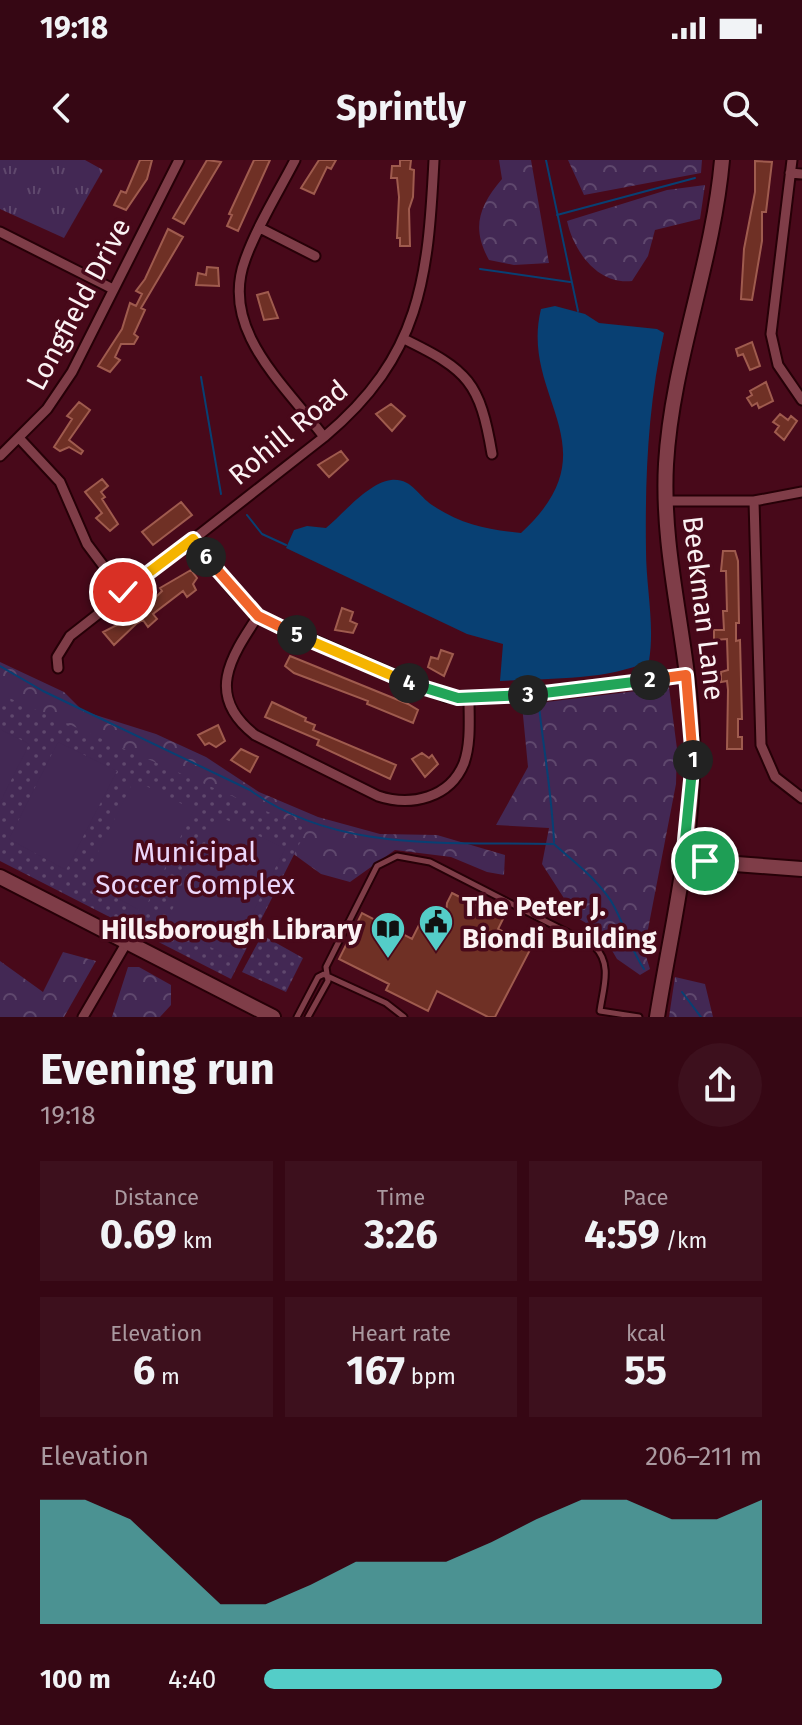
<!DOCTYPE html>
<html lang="en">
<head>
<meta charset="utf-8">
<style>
	:root { --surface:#360714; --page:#3d101d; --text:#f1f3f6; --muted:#aa99a0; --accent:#54cdc8 }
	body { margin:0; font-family:"Fira Sans",sans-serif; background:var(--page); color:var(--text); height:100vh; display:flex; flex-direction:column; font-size:30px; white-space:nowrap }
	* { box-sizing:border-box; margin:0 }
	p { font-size:26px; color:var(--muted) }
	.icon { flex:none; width:44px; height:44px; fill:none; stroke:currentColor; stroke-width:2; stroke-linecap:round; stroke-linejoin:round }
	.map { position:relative; height:857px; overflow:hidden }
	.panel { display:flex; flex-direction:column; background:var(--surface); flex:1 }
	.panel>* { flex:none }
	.pin { position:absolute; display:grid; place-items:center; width:68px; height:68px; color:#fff; margin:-34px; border:4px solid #fff; border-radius:50%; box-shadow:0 2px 8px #0007 }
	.km { position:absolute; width:40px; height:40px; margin:-20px; border-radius:50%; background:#222; color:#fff; font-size:22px; line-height:40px; text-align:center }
	.round { display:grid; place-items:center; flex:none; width:84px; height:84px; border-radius:42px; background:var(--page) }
	.summary { display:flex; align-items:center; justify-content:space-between; height:136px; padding:0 40px }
	h1 { font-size:44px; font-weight:700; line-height:60px }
	.stats { display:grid; grid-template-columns:repeat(3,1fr); gap:12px; height:136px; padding:8px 40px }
	.stats div { display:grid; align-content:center; border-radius:0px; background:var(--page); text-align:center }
	.stats b { font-size:40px; font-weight:700 }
	.stats small { font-size:22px; font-weight:400 }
	.stats p { font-size:22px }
	.chart { height:224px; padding:16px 40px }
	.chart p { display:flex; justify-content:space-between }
	.chart svg { width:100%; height:144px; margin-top:8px; fill:var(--accent); opacity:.7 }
	ul { padding:0 40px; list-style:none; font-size:26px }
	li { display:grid; grid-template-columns:128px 96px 1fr; align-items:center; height:60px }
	li i { height:20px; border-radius:10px; background:var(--accent) }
	.status { display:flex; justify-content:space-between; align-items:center; height:56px; padding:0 40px; background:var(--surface); direction:ltr }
	.status svg { height:22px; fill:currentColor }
	header { display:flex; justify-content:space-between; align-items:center; height:104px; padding:0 40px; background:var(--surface); font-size:36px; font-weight:700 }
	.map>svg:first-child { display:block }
	.grass { fill:url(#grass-tufts) }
	.forest { fill:url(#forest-crowns) }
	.park { fill:url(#park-dots) }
	.pitch { fill:#432854 }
	.water { fill:#084073 }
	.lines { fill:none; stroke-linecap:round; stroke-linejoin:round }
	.stream { stroke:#084073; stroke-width:2 }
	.building { fill:#6f3025; stroke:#9f5b4e; stroke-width:2 }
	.lane-casing { stroke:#260007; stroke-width:9 }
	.street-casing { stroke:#260007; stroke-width:13 }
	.secondary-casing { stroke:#260007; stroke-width:18 }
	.lane { stroke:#7f3d48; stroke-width:5 }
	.street { stroke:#7f3d48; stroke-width:9 }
	.secondary { stroke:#7f3d48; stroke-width:14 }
	.split-1-casing { stroke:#fff; stroke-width:16 }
	.split-2-casing { stroke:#fff; stroke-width:16 }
	.split-3-casing { stroke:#fff; stroke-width:16 }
	.split-4-casing { stroke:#fff; stroke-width:16 }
	.split-5-casing { stroke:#fff; stroke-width:16 }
	.split-6-casing { stroke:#fff; stroke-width:16 }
	.split-7-casing { stroke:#fff; stroke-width:16 }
	.split-1 { stroke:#22a559; stroke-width:10 }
	.split-2 { stroke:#f0652b; stroke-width:10 }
	.split-3 { stroke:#22a559; stroke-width:10 }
	.split-4 { stroke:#22a559; stroke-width:10 }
	.split-5 { stroke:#f5b400; stroke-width:10 }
	.split-6 { stroke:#f0652b; stroke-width:10 }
	.split-7 { stroke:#f5b400; stroke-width:10 }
	.labels { text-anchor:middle; stroke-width:7; stroke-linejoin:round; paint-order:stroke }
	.street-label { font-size:28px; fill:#fbf2f3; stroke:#48091a }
	.park-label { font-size:28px; fill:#ebd6fa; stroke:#48091a }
	.poi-label { font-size:28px; font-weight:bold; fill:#fbf2f3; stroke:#48091a; text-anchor:start }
</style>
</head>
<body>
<div class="status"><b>19:18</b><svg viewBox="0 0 49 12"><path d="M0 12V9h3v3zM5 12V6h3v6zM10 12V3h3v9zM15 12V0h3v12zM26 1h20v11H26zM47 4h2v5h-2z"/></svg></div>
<header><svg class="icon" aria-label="back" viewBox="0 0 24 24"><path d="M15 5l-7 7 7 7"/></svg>Sprintly<svg class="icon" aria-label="search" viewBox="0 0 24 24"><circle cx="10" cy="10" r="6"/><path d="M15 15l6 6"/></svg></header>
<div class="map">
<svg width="802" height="857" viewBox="0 0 802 857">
	<defs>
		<pattern id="grass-tufts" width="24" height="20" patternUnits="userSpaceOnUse" patternTransform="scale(2)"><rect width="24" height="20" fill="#432854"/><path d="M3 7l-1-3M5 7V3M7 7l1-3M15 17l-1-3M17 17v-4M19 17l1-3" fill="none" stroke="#5f486d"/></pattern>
		<pattern id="forest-crowns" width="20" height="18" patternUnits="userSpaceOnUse" patternTransform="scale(2)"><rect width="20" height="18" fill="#432854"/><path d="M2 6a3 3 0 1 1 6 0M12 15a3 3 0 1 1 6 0" fill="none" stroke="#5f486d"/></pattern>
		<pattern id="park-dots" width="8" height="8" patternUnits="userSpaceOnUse" patternTransform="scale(2)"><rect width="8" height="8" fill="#432854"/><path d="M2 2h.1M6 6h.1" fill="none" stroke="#5f486d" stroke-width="1.8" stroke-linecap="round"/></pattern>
	</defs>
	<rect width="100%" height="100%" fill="#48091a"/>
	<!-- grass -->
	<path class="grass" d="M 0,0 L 85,0 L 103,10 L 64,78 L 0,49 Z"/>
	<!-- forest -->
	<path class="forest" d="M 499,0 L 531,0 L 549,103 L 514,105 L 489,100 C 471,68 479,46 502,19 Z
		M 568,0 L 702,0 L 701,13 L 584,35 Z
		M 705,25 L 700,59 L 655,70 L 648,96 L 632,121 C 598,125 574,92 567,61 L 667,30 Z
		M 0,502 L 64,532 L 83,551 L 156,574 L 206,597 L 259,632 L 318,657 L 380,674 L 437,675 L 505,695 L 504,715 L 487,712 L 451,697 L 395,690 L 350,722 L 321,714 L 288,690 L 0,553 Z
		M 669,527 L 677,589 L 676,624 L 644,790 L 650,809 L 640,815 L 617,799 L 601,772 L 576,757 L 542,704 L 549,668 L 496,665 L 528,607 L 522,545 Z
		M 63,792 L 96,801 L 64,857 L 0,857 L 0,801 L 43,832 Z
		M 128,807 L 139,807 L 171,825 L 171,845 L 160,857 L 112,857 Z
		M 675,817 L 705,824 L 713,857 L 669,857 Z"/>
	<!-- park -->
	<path class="park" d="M 0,534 L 307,669 L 231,819 L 0,701 Z
		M 262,775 L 303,798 L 286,832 L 242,812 Z"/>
	<!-- pitch -->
	<path class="pitch" d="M 0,569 L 29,584 L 0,643 Z
		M 58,582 L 117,611 L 66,710 L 9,679 Z
		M 134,620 L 194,650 L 143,752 L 84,720 Z
		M 219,656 L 285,689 L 230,797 L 165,764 Z"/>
	<!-- water -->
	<path class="water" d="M 555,146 L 585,154 L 599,163 L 657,169 L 664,173 C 648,245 645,317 646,390 C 646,427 655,464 649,501 C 606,521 547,518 500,521 L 503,484 L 467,474 L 286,388 L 294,370 L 307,366 L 326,368 C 343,354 368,323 391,320 C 412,318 418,336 432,345 C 460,364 488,370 521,373 C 615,287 519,238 541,149 Z"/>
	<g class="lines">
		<!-- stream -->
		<path class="stream" d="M 546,0 L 578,151
			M 557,55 L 695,18
			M 480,109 L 570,122
			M 201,217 L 221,334
			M 247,355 L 262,374 L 286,385
			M 0,506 L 43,531 L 250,630 C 337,694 452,681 554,684 C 575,703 595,717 611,741 C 625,764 629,787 644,809
			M 539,546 C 544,592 552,636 554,682
			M 682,832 L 701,857"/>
	</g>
	<!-- building -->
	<path class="building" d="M 140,0 L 152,0 L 147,19 L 126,50 L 114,45 L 121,31 L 126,33 Z
		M 207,0 L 221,2 L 184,64 L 173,58 Z
		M 254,0 L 270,0 L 238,71 L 227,66 L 232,55 L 229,54 Z
		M 319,0 L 336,0 L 331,9 L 327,7 L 314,34 L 301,28 Z
		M 400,0 L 411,0 L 410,9 L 414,10 L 413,37 L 409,49 L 410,86 L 400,86 L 400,78 L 397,78 L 399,37 L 397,18 L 391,18 L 392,6 L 400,6 Z
		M 755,1 L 772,2 L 766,52 L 762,52 L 762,81 L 752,140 L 741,139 L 744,89 L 755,32 Z
		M 168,69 L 183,77 L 141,148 L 145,150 L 134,174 L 138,177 L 134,184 L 121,184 L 115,197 L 120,200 L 110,212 L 98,206 L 122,169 L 130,143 L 136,146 L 142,134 L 136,131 L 145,119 Z
		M 207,107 L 218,108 L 219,126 L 196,125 L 198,113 L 206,115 Z
		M 268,132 L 278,158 L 264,160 L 257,135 Z
		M 752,182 L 760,206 L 750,210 L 743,194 L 738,196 L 736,189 Z
		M 766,222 L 773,241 L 759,248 L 757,243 L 752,246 L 747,238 L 752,235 L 750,231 Z
		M 79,242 L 90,250 L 69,280 L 83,291 L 81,294 L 69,287 L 60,291 L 54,287 L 72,259 L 67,256 Z
		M 391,244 L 405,256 L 392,271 L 376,254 Z
		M 780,254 L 788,260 L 791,256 L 797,261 L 784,280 L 775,272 L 779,266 L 773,262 Z
		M 341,291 L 348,300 L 329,317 L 318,305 Z
		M 102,319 L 108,326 L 101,332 L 105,337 L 102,339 L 118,364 L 110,371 L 96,358 L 102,353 L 85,332 Z
		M 181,342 L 192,355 L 153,385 L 142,372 Z
		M 723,391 L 735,391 L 738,401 L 739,463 L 736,463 L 736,481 L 740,480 L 742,559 L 738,559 L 738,577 L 742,577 L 742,589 L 727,589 L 728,530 L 727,521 L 721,522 L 721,512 L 728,510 L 727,479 L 714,480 L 714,470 L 724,470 L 723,451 L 727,451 L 726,411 L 721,411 Z
		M 191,410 L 197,418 L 193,424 L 196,430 L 187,437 L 183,431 L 153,454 L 157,459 L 148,467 L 143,460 L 136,464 L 114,485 L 103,472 L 121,463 L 141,443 L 145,448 L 162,431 L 160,428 Z
		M 342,448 L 353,452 L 350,461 L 357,464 L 353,473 L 335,470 Z
		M 441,490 L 453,494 L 444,516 L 428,507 L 431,497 L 438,499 Z
		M 290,496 L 408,544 L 418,550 L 413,563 L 367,544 L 368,541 L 294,513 L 285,506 Z
		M 272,542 L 306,558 L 305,561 L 315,565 L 313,570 L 396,605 L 390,619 L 317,585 L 319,580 L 265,557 Z
		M 218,565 L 225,581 L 216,587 L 209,583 L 205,585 L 198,575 Z
		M 241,589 L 258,597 L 250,612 L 231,600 Z
		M 422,593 L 429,598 L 432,595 L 438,604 L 425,617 L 412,599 Z
		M 452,733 L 503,759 L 498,769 L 532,786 L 495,857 L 488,857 L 437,831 L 428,851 L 386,830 L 389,824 L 339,799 L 362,753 L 412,779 L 424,755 L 445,766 L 447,743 Z"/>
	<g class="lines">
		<defs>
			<path id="lane" d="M 325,815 L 386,843 L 404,857
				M 297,857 L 318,817 L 324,814
				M 308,857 L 328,821 L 326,807 L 377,706 L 397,696 L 430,702 L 594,786 C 613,804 603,828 600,851 L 639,857"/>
			<path id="street" d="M 295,0 C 278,33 257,66 245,100 C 219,170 286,226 324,277
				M 792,0 L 771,174 L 778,205 L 802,240
				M 790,13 L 802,14
				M 260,68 L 315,96
				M 0,72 L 113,129
				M 404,179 C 468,210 480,222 492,294
				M 20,279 L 60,322 L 87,384 L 123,432
				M 0,296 L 47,249 L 72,212 L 179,0
				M 665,341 L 754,341 L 802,332
				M 754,341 L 761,585 L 775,617 L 802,638
				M 193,379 L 234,432 L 258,456 L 446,537 L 537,534 L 686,515
				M 258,456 C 230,498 205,536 255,575 L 378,636 C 411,647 450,638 464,603 C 471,583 469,559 469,539
				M 58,508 L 57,497 L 70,476 L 324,277 C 421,196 428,118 434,0
				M 83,857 L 127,782"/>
			<path id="secondary" d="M 683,700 L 802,709
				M 0,717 L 273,857
				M 657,857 C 672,764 696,669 692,575 C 689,483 661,396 666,304 C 672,201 713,103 722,0"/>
		</defs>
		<!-- lane casing -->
		<use href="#lane" class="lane-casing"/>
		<!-- street casing -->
		<use href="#street" class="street-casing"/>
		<!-- secondary casing -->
		<use href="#secondary" class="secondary-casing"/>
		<!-- lane -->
		<use href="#lane" class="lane"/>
		<!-- street -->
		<use href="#street" class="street"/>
		<!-- secondary -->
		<use href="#secondary" class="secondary"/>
	</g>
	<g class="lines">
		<defs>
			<path id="split-1" d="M 693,600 L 683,700 L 705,701"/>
			<path id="split-2" d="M 650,520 L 686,515 L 693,600"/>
			<path id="split-3" d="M 528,535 L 650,520"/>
			<path id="split-4" d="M 409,523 L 458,538 L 528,535"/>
			<path id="split-5" d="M 297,475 L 409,523"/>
			<path id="split-6" d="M 206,397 L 258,456 L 297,475"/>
			<path id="split-7" d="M 123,432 L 193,379 L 206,397"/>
		</defs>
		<!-- split-1 casing -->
		<use href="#split-1" class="split-1-casing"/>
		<!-- split-2 casing -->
		<use href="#split-2" class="split-2-casing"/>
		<!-- split-3 casing -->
		<use href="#split-3" class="split-3-casing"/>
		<!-- split-4 casing -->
		<use href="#split-4" class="split-4-casing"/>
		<!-- split-5 casing -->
		<use href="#split-5" class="split-5-casing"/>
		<!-- split-6 casing -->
		<use href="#split-6" class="split-6-casing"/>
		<!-- split-7 casing -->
		<use href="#split-7" class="split-7-casing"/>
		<!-- split-1 -->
		<use href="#split-1" class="split-1"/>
		<!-- split-2 -->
		<use href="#split-2" class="split-2"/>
		<!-- split-3 -->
		<use href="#split-3" class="split-3"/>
		<!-- split-4 -->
		<use href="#split-4" class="split-4"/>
		<!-- split-5 -->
		<use href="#split-5" class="split-5"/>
		<!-- split-6 -->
		<use href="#split-6" class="split-6"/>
		<!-- split-7 -->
		<use href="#split-7" class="split-7"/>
	</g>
	<!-- icons -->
	<defs>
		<symbol id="civic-pin" viewBox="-11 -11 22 30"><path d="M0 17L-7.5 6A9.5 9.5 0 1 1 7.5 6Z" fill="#54cdc8" stroke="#48091a"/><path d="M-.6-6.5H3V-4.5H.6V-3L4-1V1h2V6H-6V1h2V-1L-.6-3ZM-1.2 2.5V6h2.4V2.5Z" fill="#111"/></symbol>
		<symbol id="library-pin" viewBox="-11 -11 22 30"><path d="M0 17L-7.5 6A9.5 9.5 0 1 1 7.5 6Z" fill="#54cdc8" stroke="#48091a"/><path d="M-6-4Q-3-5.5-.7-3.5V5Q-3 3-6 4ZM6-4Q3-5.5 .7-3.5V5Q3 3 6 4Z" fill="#111"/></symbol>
	</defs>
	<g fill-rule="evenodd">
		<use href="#civic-pin" x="416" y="742" width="40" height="54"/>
		<use href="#library-pin" x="368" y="749" width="40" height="54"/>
	</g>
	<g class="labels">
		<!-- street labels -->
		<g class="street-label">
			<text transform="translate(78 144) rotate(-62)" y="10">Longfield Drive</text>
			<text transform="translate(288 272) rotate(-40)" y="10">Rohill Road</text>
			<text transform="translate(704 448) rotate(83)" y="10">Beekman Lane</text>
		</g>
		<!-- park labels -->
		<g class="park-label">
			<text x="195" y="702">Municipal<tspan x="195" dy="32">Soccer Complex</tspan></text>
		</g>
		<!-- poi labels -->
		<g class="poi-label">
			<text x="462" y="756">The Peter J.<tspan x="462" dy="32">Biondi Building</tspan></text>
			<text x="362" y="779" text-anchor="end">Hillsborough Library</text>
		</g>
	</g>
</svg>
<div class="pin" style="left:705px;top:701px;background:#1e9e55"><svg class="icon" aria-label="arrive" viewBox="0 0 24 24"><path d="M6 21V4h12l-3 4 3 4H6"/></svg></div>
<div class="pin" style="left:123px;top:432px;background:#d93025"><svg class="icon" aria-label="check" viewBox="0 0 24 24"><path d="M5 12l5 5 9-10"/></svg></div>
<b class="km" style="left:693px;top:600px">1</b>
<b class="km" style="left:650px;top:520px">2</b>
<b class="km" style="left:528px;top:535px">3</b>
<b class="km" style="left:409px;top:523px">4</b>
<b class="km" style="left:297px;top:475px">5</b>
<b class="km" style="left:206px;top:397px">6</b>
</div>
<section class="panel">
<div class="summary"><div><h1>Evening run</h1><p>19:18</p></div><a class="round"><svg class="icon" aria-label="share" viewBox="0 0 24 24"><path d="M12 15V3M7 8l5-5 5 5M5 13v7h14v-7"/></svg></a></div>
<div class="stats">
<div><p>Distance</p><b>0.69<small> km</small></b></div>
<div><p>Time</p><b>3:26</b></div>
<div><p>Pace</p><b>4:59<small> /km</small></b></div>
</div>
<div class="stats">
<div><p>Elevation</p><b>6<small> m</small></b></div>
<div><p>Heart rate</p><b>167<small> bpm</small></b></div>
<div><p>kcal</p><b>55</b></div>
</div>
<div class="chart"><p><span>Elevation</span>206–211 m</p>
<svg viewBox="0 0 160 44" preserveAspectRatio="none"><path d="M0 44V6L10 6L20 12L30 25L40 38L50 38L60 32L70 25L80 25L90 25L100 19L110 12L120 6L130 6L140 12L150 12L160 6V44z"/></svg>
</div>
<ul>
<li><b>100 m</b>4:40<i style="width:92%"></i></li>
</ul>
</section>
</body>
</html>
